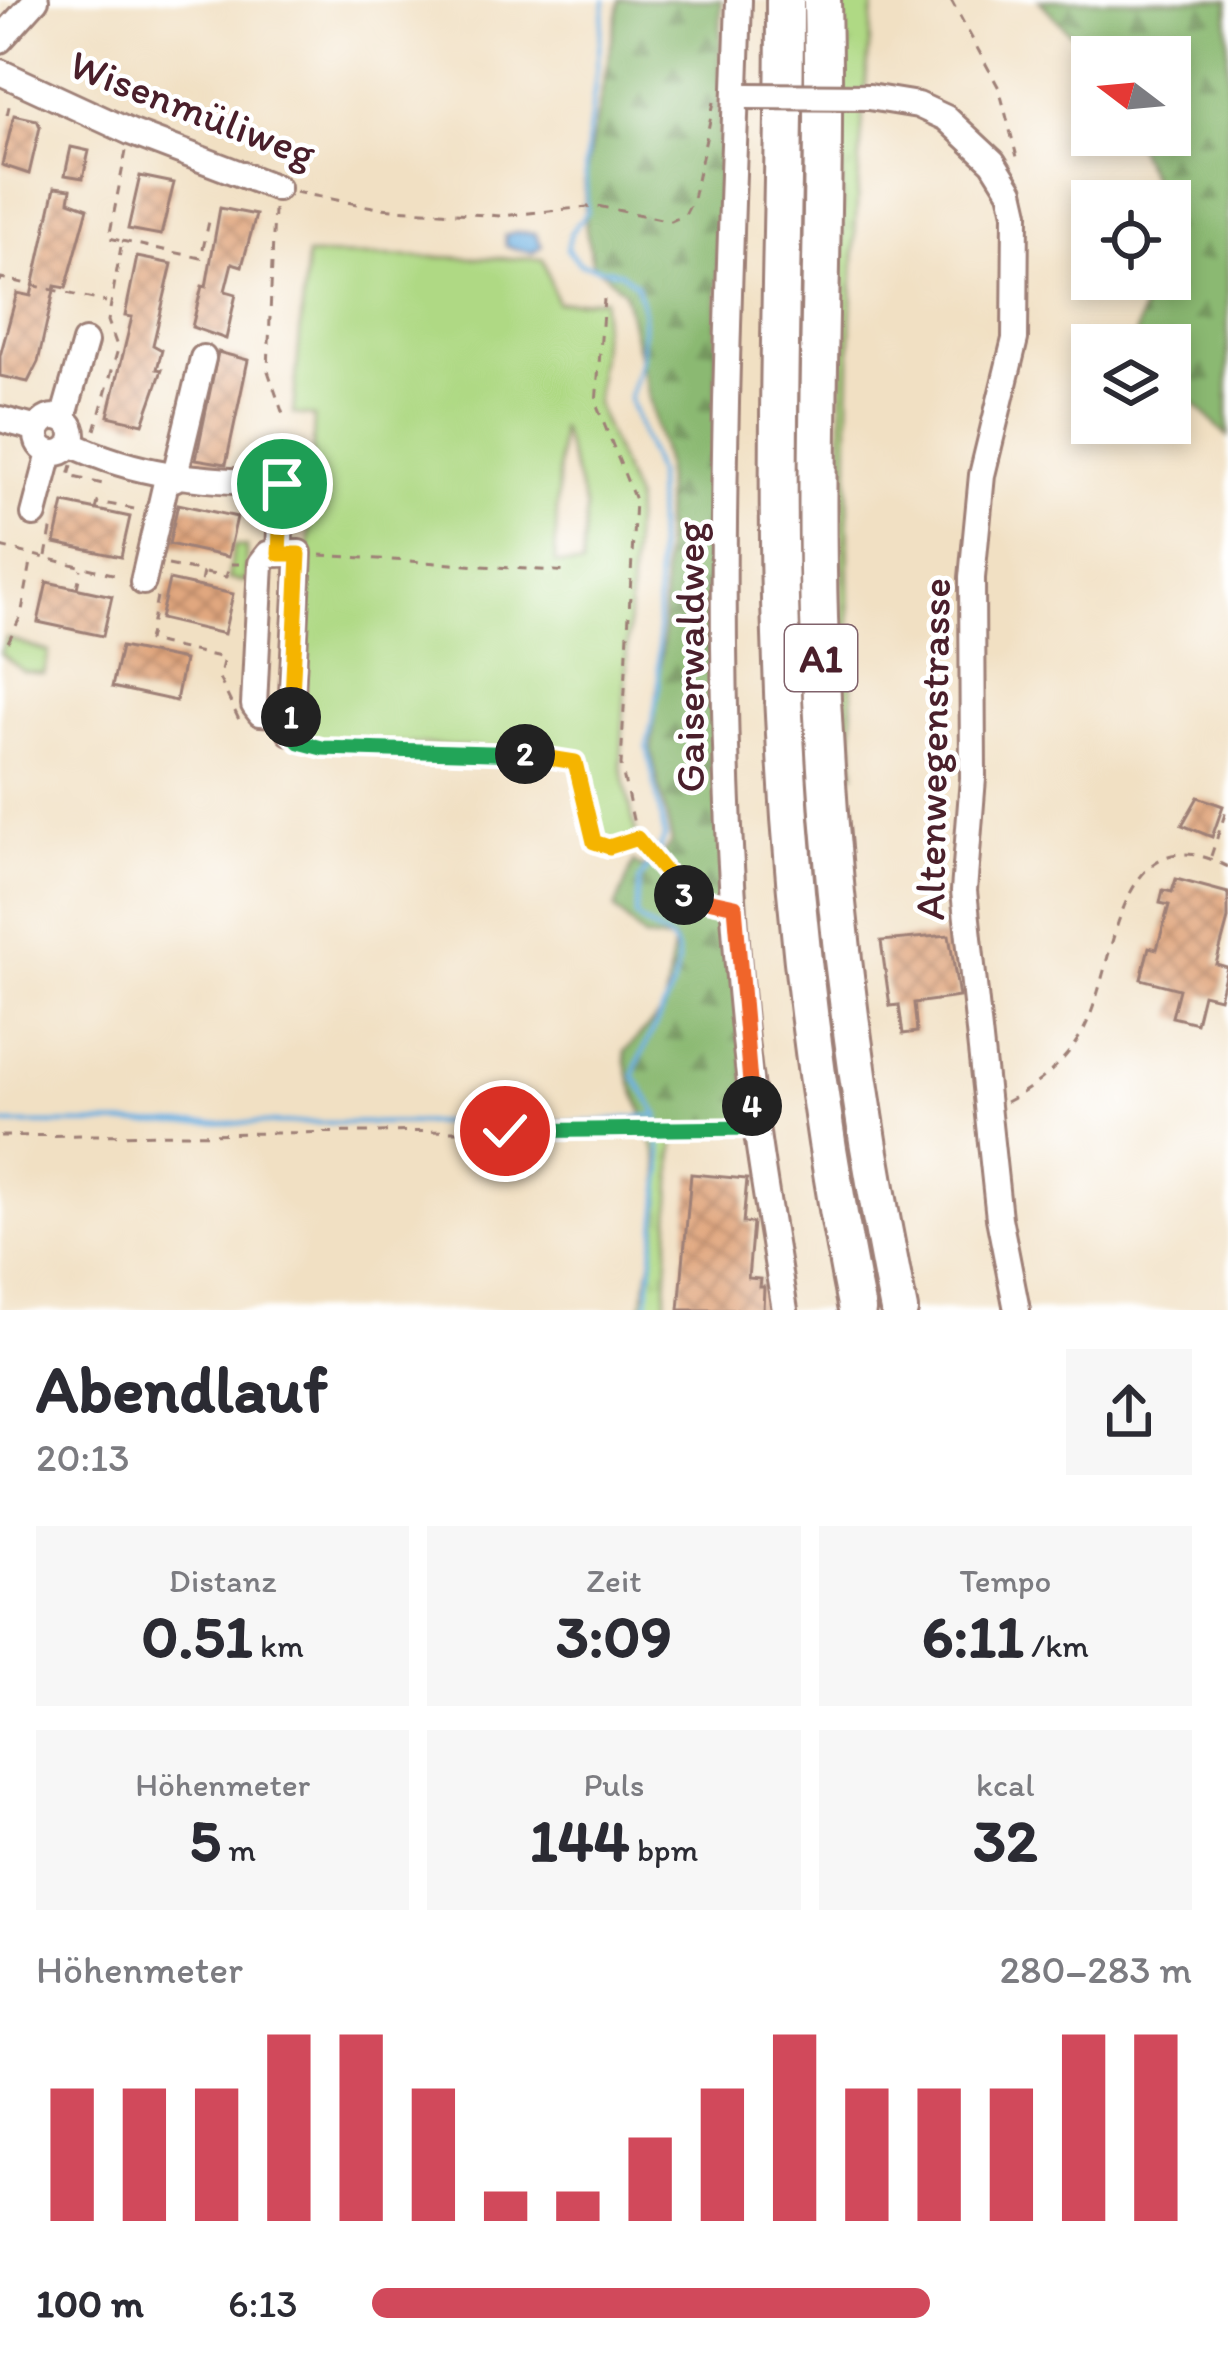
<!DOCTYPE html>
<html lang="de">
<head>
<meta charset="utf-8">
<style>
	:root { --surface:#fff; --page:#f7f7f7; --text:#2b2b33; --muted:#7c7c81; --accent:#d1495b }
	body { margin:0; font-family:Itim,sans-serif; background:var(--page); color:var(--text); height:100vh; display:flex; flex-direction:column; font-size:45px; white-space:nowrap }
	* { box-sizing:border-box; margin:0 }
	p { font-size:39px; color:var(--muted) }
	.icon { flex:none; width:66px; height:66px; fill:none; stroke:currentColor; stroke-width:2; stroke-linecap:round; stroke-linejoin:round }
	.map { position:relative; height:1310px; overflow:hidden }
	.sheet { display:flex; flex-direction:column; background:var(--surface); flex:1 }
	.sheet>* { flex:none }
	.needle { width:78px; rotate:286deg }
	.fabs { position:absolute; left:1071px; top:36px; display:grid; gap:24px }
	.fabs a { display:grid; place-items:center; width:120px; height:120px; border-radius:0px; background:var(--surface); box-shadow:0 6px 18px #0003; font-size:60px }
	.pin { position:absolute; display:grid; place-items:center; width:102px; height:102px; color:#fff; margin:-51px; border:6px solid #fff; border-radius:50%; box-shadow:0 3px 12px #0007 }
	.km { position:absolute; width:60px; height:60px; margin:-30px; border-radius:50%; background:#222; color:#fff; font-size:33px; line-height:60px; text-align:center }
	.round { display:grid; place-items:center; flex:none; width:126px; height:126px; border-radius:0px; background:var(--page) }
	.head { display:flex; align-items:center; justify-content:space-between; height:204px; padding:0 36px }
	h1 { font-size:66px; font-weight:700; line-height:90px }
	.figures { display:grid; grid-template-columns:repeat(3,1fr); gap:18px; height:204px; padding:12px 36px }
	.figures div { display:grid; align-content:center; border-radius:0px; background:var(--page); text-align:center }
	.figures b { font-size:60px; font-weight:700 }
	.figures small { font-size:33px; font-weight:400 }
	.figures p { font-size:33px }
	.chart { height:336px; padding:24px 36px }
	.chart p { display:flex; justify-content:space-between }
	.chart svg { width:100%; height:216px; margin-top:12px; stroke:var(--accent); stroke-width:6 }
	ul { padding:0 36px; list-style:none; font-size:39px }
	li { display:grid; grid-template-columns:192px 144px 1fr; align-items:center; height:90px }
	li i { height:30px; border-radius:15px; background:var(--accent) }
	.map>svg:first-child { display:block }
	.grass { fill:url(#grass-tufts); stroke:#7c7c58; stroke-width:3 }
	.forest { fill:url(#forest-firs); stroke:#6a6c4e; stroke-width:3 }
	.green { fill:#afd984; stroke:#7c7c58; stroke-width:3; fill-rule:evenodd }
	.water { fill:url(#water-waves); stroke:#5a6786; stroke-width:3 }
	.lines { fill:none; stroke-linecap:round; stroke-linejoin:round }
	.stream { stroke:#69afe0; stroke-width:4.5 }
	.building { fill:url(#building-cross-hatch) }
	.minor-casing { stroke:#9e8077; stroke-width:30 }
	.highway-casing { stroke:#9e8077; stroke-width:42 }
	.path { stroke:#9e8077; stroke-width:3; stroke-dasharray:9 9; stroke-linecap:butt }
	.minor { stroke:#fff; stroke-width:24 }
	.highway { stroke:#fff; stroke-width:36 }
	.minor-bridge-casing { stroke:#9e8077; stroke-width:30; stroke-linecap:butt }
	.minor-bridge { stroke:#fff; stroke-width:24 }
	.split-1-casing { stroke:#fff; stroke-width:24 }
	.split-2-casing { stroke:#fff; stroke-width:24 }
	.split-3-casing { stroke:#fff; stroke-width:24 }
	.split-4-casing { stroke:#fff; stroke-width:24 }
	.split-5-casing { stroke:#fff; stroke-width:24 }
	.split-1 { stroke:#f5b400; stroke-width:15 }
	.split-2 { stroke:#22a559; stroke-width:15 }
	.split-3 { stroke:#f5b400; stroke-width:15 }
	.split-4 { stroke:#f0652b; stroke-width:15 }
	.split-5 { stroke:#22a559; stroke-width:15 }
	.labels { text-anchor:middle; stroke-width:9; stroke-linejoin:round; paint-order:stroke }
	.shield { fill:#fff; stroke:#80626b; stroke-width:3 }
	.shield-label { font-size:39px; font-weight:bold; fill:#4a1f2b }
	.street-label { font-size:42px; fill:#4a1f2b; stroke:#fff }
</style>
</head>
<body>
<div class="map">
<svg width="1228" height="1310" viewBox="0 0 1228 1310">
	<defs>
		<pattern id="grass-tufts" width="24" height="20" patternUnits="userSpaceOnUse" patternTransform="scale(3)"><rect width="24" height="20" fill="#afd984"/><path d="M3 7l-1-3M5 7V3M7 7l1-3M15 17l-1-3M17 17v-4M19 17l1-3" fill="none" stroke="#98ba72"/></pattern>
		<pattern id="forest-firs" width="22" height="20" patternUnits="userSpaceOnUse" patternTransform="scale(3)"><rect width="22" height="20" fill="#8bb972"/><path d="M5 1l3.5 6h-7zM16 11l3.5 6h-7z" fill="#74965e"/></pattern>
		<pattern id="water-waves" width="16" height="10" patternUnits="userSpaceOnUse" patternTransform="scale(3)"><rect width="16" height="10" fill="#69afe0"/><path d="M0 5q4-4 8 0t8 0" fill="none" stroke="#588eb6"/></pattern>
		<pattern id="building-cross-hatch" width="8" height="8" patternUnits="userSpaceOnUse" patternTransform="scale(3)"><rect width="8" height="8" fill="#e1a77f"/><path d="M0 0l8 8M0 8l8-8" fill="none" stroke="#b88768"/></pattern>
	</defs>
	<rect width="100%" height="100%" fill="#fff"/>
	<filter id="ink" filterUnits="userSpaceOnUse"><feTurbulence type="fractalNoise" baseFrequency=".00833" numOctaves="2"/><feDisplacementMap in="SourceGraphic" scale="24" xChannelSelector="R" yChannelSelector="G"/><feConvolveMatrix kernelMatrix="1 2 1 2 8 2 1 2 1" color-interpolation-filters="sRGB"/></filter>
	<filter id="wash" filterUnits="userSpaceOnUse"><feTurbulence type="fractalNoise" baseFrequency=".004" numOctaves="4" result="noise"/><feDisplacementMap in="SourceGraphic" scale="48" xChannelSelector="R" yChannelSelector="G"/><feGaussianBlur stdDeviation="2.7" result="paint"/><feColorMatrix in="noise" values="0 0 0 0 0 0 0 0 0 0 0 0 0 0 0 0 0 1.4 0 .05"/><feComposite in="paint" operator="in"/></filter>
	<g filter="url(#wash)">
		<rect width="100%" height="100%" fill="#f1e0c3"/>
		<!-- grass -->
		<path class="grass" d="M 842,0 L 874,0 C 846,254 843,516 855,773 L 847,774 C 839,582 844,392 842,200 C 842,133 839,67 842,0 Z
			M 647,1130 L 675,1130 L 665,1310 L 641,1310 C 652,1256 675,1180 647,1130 Z"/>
		<!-- forest -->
		<path class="forest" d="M 620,0 L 721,0 L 716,438 L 747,1128 L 647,1130 C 642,1099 626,1082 625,1051 L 664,1010 L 674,941 L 644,938 L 615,909 L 634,862 L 642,868 L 657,862 L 672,842 L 651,751 L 663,641 L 665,465 L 624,291 L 592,262 L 586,229 L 584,182 Z
			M 1039,0 L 1228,0 L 1228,437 L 1170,379 L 1170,345 L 1133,345 L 1150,279 L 1170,279 L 1170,201 L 1163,201 L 1131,135 L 1170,135 L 1170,57 L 1093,57 Z"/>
		<!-- green -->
		<path class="green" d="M 307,255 L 543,259 L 557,303 L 604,299 L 596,404 L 635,500 L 621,765 L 637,838 L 609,847 L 594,843 L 572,752 L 301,739 L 314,416 L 293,414 ZM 560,426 L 586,509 L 582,566 L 555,563 Z
			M 234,546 L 246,547 L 246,582 L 228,579 Z
			M 6,638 L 49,652 L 44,674 L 23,671 L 0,653 Z"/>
		<!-- water -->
		<path class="water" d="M 515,232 L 535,233 L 542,246 L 532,253 L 506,246 L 505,235 Z"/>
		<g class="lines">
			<!-- stream -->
			<path class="stream" d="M 605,0 L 585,166 L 587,212 L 571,232 L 567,249 L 580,264 L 620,272 L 636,284 L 644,312 L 641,360 L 629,398 L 656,473 L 659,690 L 647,746 L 665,837 L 657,854
				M 0,1124 L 595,1122 L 658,1115
				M 647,1310 L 662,1171 L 658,1115 L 634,1076 C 640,1043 694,973 673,943 C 666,932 648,931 636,916 L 639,881 L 650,864"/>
		</g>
		<g id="blocks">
			<!-- building -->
			<path class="building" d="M 14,115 L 37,120 L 40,127 L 29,174 L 2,165 Z
				M 71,147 L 89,151 L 83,178 L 65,175 Z
				M 140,176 L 174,183 L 161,235 L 128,229 Z
				M 55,187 L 71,189 L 69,201 L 88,208 L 66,288 L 55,286 L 38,362 L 28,382 L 0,376 L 0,356 L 17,293 L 31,296 Z
				M 220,208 L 256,215 L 242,266 L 232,263 L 225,291 L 236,294 L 226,339 L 192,327 L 202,286 L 206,287 Z
				M 137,257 L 172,264 L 153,345 L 162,350 L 157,369 L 162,370 L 143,424 L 108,416 L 132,317 L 125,316 Z
				M 218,352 L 248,360 L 226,464 L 196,459 Z
				M 64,503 L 130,517 L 121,557 L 55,543 Z
				M 178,504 L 237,517 L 228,557 L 169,544 Z
				M 169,580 L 233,594 L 224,634 L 160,619 Z
				M 47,582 L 112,596 L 103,636 L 38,622 Z
				M 121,647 L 184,660 L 176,701 L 112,687 Z
				M 1198,797 L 1223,806 L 1212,837 L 1182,825 Z
				M 1176,879 L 1228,893 L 1228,919 L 1216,964 L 1227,967 L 1219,998 L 1203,994 L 1196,1023 L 1172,1017 L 1179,989 L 1141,979 L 1149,947 L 1157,949 L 1169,905 L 1160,903 L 1163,890 L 1172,892 Z
				M 949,935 L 959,997 L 914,1003 L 917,1032 L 903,1034 L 899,1005 L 890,1006 L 881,941 Z
				M 691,1174 L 747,1179 L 743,1223 L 753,1223 L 748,1278 L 760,1279 L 759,1287 L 764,1287 L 763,1310 L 679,1310 Z"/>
		</g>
	</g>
	<g filter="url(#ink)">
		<use href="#blocks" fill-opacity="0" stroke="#9e8077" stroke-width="3"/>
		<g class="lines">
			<defs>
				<path id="minor" d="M 739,0 C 728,339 709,683 743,1021 C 753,1118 769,1214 785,1310
					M 0,40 L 36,0
					M 0,72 L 130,132 L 277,188
					M 869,97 L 918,105 L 946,118 L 993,162 L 1011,191 L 1016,213 L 1015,339 L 982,475 L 972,578 L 973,778 L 964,891 L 999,1218 L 1017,1310
					M37 435a18 18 0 1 1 36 0a18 18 0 1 1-36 0Z
					M 0,419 L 38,429
					M 63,419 L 85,342
					M 71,444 C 141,478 206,480 282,484 L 279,554
					M 174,479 L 203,358
					M 34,514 L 50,453
					M 143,582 L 167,478
					M 290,732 L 291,715 L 299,553 L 268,554 L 261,563 L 254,705 L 260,713 L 291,715"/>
				<path id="highway" d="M 785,0 C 785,212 774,423 781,635 C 787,862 812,1087 857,1310
					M 822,0 C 827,205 813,411 819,617 C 825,850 852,1081 899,1310"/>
			</defs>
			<!-- minor casing -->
			<use href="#minor" class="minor-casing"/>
			<!-- highway casing -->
			<use href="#highway" class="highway-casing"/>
			<!-- path -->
			<path class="path" d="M 951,0 L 999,88 L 1017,157
				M 7,115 L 11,98
				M 295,192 L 378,208 L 501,216 L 597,206 L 671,221 L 685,215 L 693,199 L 714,102
				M 274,209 L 268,371 L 285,420
				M 122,241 L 201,258 L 210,217
				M 0,282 L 1,278 L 106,302
				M 95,430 L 118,349 L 108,321 L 122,241 L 109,238 L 126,151
				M 72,465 L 69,476 L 103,484
				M 96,510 L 98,502 L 139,510
				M 0,547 L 121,576
				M 320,555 L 570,572
				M 46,556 L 52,525
				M 168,565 L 203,572 L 200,587
				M 205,573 L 226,577 L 230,564 L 239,564
				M 77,588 L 81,569
				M 157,597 L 148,641 L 224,658 L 219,678 L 241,724
				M 8,642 L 21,616 L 32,557
				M 308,744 L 573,760 L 594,843 L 609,847 L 637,838 L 621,765 L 635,500 L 596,404 L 604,299
				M 638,840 L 683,895 L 709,899
				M 1211,856 L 1228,805
				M 1006,1102 C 1039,1085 1068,1060 1085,1027 C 1117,963 1116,808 1228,867
				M 0,1136 L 735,1128"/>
			<!-- minor -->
			<use href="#minor" class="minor"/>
			<!-- highway -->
			<use href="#highway" class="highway"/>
			<defs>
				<path id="minor-bridge" d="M 747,96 L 869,97"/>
			</defs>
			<!-- minor-bridge casing -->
			<use href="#minor-bridge" class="minor-bridge-casing"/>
			<!-- minor-bridge -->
			<use href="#minor-bridge" class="minor-bridge"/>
		</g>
	</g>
	<g class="lines" filter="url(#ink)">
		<defs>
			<path id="split-1" d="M 282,484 L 279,554 L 299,554 L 291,717"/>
			<path id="split-2" d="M 291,717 L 290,732 L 299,742 L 322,748 L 525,754"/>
			<path id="split-3" d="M 525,754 L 575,762 L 594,842 L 609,847 L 637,838 L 684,895"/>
			<path id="split-4" d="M 684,895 L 735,906 L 752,1106"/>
			<path id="split-5" d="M 505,1131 L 754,1128 L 752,1106"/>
		</defs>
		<!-- split-1 casing -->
		<use href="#split-1" class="split-1-casing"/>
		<!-- split-2 casing -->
		<use href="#split-2" class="split-2-casing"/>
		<!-- split-3 casing -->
		<use href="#split-3" class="split-3-casing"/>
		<!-- split-4 casing -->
		<use href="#split-4" class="split-4-casing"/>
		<!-- split-5 casing -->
		<use href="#split-5" class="split-5-casing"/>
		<!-- split-1 -->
		<use href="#split-1" class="split-1"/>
		<!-- split-2 -->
		<use href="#split-2" class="split-2"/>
		<!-- split-3 -->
		<use href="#split-3" class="split-3"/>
		<!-- split-4 -->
		<use href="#split-4" class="split-4"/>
		<!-- split-5 -->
		<use href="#split-5" class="split-5"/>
	</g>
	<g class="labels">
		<!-- shield labels -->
		<rect class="shield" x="785" y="625" width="72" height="66" rx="9"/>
		<g class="shield-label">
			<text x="821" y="672">A1</text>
		</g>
		<!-- street labels -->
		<g class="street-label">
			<text transform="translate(193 108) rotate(21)" y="15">Wisenmüliweg</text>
			<text transform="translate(689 657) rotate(-90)" y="15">Gaiserwaldweg</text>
			<text transform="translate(932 749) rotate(-89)" y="15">Altenwegenstrasse</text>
		</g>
	</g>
</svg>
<div class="fabs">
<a><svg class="needle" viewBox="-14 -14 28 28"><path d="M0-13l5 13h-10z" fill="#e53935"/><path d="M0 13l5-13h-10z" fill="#7c7c81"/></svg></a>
<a><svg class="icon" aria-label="locate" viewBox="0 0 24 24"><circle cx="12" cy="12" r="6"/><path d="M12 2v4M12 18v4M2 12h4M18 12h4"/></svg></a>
<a><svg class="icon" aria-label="layers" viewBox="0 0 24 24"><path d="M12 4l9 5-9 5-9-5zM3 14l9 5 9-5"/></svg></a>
</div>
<div class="pin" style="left:282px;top:484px;background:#1e9e55"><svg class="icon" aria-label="arrive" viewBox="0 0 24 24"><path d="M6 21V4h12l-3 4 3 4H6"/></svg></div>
<div class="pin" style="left:505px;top:1131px;background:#d93025"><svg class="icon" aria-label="check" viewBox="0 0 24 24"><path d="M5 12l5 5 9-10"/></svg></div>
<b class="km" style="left:291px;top:717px">1</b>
<b class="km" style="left:525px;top:754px">2</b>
<b class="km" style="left:684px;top:895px">3</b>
<b class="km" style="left:752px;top:1106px">4</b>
</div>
<section class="sheet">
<div class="head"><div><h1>Abendlauf</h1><p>20:13</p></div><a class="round"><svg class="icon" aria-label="share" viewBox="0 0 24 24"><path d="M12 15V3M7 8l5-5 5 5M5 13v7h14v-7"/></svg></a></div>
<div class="figures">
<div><p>Distanz</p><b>0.51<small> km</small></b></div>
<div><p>Zeit</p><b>3:09</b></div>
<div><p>Tempo</p><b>6:11<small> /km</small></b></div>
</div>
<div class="figures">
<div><p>Höhenmeter</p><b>5<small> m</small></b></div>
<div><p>Puls</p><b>144<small> bpm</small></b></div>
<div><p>kcal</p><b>32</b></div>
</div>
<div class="chart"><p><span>Höhenmeter</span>280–283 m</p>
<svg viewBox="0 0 160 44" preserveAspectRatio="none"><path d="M5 44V17M15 44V17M25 44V17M35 44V6M45 44V6M55 44V17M65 44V38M75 44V38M85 44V27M95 44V17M105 44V6M115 44V17M125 44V17M135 44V17M145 44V6M155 44V6"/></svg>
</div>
<ul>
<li><b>100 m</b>6:13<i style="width:68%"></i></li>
</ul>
</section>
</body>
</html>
